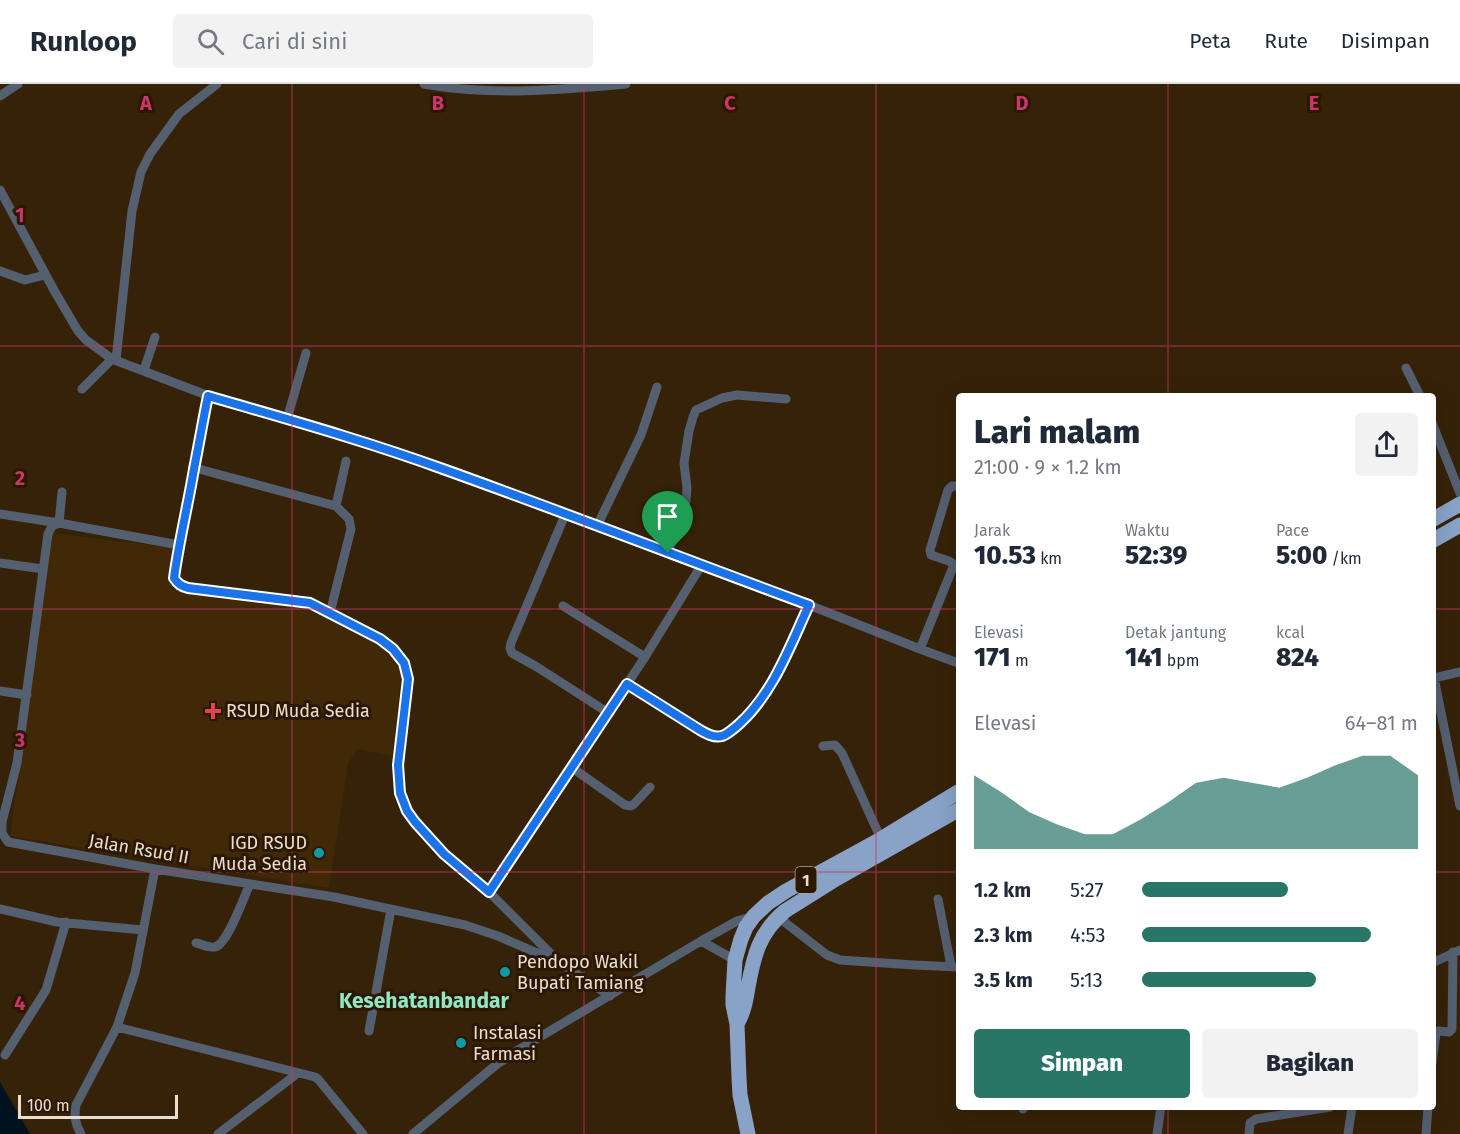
<!DOCTYPE html>
<html lang="id">
<head>
<meta charset="utf-8">
<style>
	:root { --surface:#fff; --page:#f2f2f3; --text:#1f2937; --muted:#747a83; --line:#e0e1e3; --accent:#297669 }
	body { margin:0; font-family:"Fira Sans",sans-serif; background:var(--page); color:var(--text); height:100vh; display:flex; flex-direction:column; font-size:22px; white-space:nowrap }
	* { box-sizing:border-box; margin:0 }
	p { font-size:20px; color:var(--muted) }
	.icon { flex:none; width:33px; height:33px; fill:none; stroke:currentColor; stroke-width:2; stroke-linecap:round; stroke-linejoin:round }
	.map { position:relative; flex:1; overflow:hidden }
	.panel { position:absolute; left:956px; top:309px; width:480px; height:717px; display:flex; flex-direction:column; background:var(--surface); border-radius:6px; box-shadow:0 6px 24px #0002 }
	.panel>* { flex:none }
	.scale { position:absolute; left:18px; bottom:15px; width:160px; box-sizing:border-box; padding-left:6px; border:3px solid #ecdecf; border-top:0; font-size:16px; line-height:21px; white-space:nowrap; color:#ecdecf; -webkit-text-stroke:4px #2c1801; paint-order:stroke }
	.pin { position:absolute; display:grid; place-items:center; width:51px; height:51px; color:#fff; margin:-62px -26px; border-radius:50% 50% 50% 0; rotate:-45deg; box-shadow:0 0 6px #0007 }
	.pin .icon { rotate:45deg }
	.round { display:grid; place-items:center; flex:none; width:63px; height:63px; border-radius:6px; background:var(--page) }
	.summary { display:flex; align-items:center; justify-content:space-between; height:102px; padding:0 18px }
	h1 { font-size:33px; font-weight:800; line-height:45px }
	.figures { display:grid; grid-template-columns:repeat(3,1fr); gap:9px; height:102px; padding:6px 18px }
	.figures div { display:grid; align-content:center }
	.figures b { font-size:26px; font-weight:800 }
	.figures small { font-size:16px; font-weight:400 }
	.figures p { font-size:16px }
	.chart { height:168px; padding:12px 18px }
	.chart p { display:flex; justify-content:space-between }
	.chart svg { width:100%; height:108px; margin-top:6px; fill:var(--accent); opacity:.7 }
	.button { display:flex; gap:12px; margin-top:auto; padding:12px 18px }
	.button a { flex:1; height:69px; border-radius:6px; background:var(--accent); color:#fff; font-size:24px; font-weight:800; line-height:69px; text-align:center }
	.button a+a { background:var(--page); color:var(--text) }
	ul { padding:0 18px; list-style:none; font-size:20px }
	li { display:grid; grid-template-columns:96px 72px 1fr; align-items:center; height:45px }
	li i { height:15px; border-radius:8px; background:var(--accent) }
	header { display:flex; align-items:center; gap:36px; box-sizing:border-box; height:84px; padding:0 30px; background:var(--surface); border-bottom:2px solid var(--line) }
	header strong { font-size:28px }
	nav { display:flex; gap:33px; margin-inline-start:auto; font-size:21px }
	.search { width:420px; height:54px; background:var(--page); display:flex; align-items:center; gap:15px; box-sizing:border-box; padding:0 21px; border-radius:6px; color:var(--muted); font-size:22px }
	.map>svg:first-child { display:block }
	.built { fill:#412806 }
	.water { fill:#00121d }
	.lines { fill:none; stroke-linecap:round; stroke-linejoin:round }
	.minor { stroke:#545f70; stroke-width:9 }
	.trunk { stroke:#88a2c8; stroke-width:15 }
	.route-casing { stroke:#fff; stroke-width:12 }
	.route { stroke:#1a73e8; stroke-width:8 }
	.grid { fill:none; stroke:#c8366c; stroke-width:1.5; stroke-opacity:0.55 }
	.health-dot { fill:#e0444e; stroke:#2c1801; stroke-width:2 }
	.culture-dot { fill:#0f9aa8; stroke:#2c1801; stroke-width:2 }
	.labels { text-anchor:middle; stroke-width:6; stroke-linejoin:round; paint-order:stroke }
	.shield { fill:#2c1801; stroke:#b2a391; stroke-width:1.5 }
	.shield-label { font-size:16px; font-weight:bold; fill:#ecdecf }
	.poi-label { font-size:18px; fill:#ecdecf; stroke:#2c1801; text-anchor:start }
	.street-label { font-size:18px; fill:#ecdecf; stroke:#2c1801 }
	.quarter-label { font-size:21px; font-weight:bold; fill:#8de8c7; stroke:#2c1801 }
	.grid-label { font-size:20px; text-anchor:middle; font-weight:bold; fill:#c8366c; stroke:#2c1801; stroke-width:6; stroke-linejoin:round; paint-order:stroke }
</style>
</head>
<body>
<header>
<strong>Runloop</strong>
<div class="search"><svg class="icon" aria-label="search" viewBox="0 0 24 24"><circle cx="10" cy="10" r="6"/><path d="M15 15l6 6"/></svg>Cari di sini</div>
<nav><a>Peta</a><a>Rute</a><a>Disimpan</a></nav>
</header>
<div class="map">
<svg width="1460" height="1050" viewBox="0 0 1460 1050">
	<rect width="100%" height="100%" fill="#362208"/>
	<!-- built -->
	<path class="built" d="M 52,449 L 174,464 L 172,505 L 312,523 L 393,569 L 402,588 L 392,672 L 357,665 L 348,680 L 329,804 L 10,752 Z"/>
	<!-- water -->
	<path class="water" d="M 0,998 L 30,1050 L 0,1050 Z"/>
	<g class="lines">
		<!-- minor -->
		<path class="minor" d="M 424,0 C 491,12 559,6 626,0
			M 0,12 L 18,0
			M 0,106 L 55,208 L 78,247 L 86,256 L 112,275 L 209,312 L 326,346 L 442,385 L 701,482 L 809,521 L 920,565 L 958,579
			M 0,187 L 25,196 L 45,191
			M 116,276 L 132,127 L 141,88 L 150,70 L 179,30 L 217,0
			M 1406,284 L 1420,312
			M 144,286 L 155,253
			M 82,305 L 112,275
			M 209,312 C 203,336 199,360 194,385 C 188,421 179,457 174,494 C 178,501 181,502 188,504 L 310,519 L 380,555 L 393,565 L 404,579 L 408,595 L 398,681 L 400,709 L 407,727 L 415,738 L 444,769 L 489,808 L 555,874
			M 287,335 L 306,269
			M 1432,339 L 1460,409
			M 195,384 L 336,422
			M 0,430 L 59,439 L 179,461
			M 565,431 L 511,559 L 510,564 L 512,569 L 537,583 L 607,628
			M 59,439 L 52,442 L 48,450 L 17,679 L 2,738 L 2,749 L 8,758 L 155,785 L 334,813 L 465,841 L 498,852 L 560,879 L 610,912
			M 59,439 L 62,408
			M 597,442 L 641,351 L 657,303
			M 668,469 L 686,417 L 687,404 L 684,379 L 689,347 L 693,333 L 696,326 L 722,314 L 737,311 L 786,315
			M 0,479 L 43,485
			M 563,522 L 645,573
			M 330,529 L 351,445 L 349,435 L 336,422 L 346,377
			M 920,565 L 953,483 L 952,479 L 949,477 L 931,471 L 930,466 L 948,406 L 952,402 L 958,402
			M 1460,588 L 1434,594 L 1460,722
			M 627,600 L 709,651 C 713,652 718,653 723,651 C 730,649 736,642 741,637 C 774,606 790,561 809,521
			M 0,607 L 27,611
			M 823,662 L 835,661 L 842,669 L 881,755
			M 571,683 L 625,721 L 631,722 L 634,720 L 650,703
			M 489,808 L 645,573 L 701,482
			M 938,815 L 951,882
			M 0,825 L 57,838 L 143,846
			M 778,833 L 827,871 L 840,876 L 914,881 L 958,883
			M 701,857 L 735,876
			M 196,859 C 201,860 209,864 215,863 C 228,860 244,812 250,800
			M 1432,879 L 1460,866
			M 117,943 L 315,993 L 318,995 L 363,1050
			M 369,947 L 391,825
			M 5,971 L 46,906 L 66,838
			M 1432,979 L 1436,949 L 1438,947 L 1449,948 L 1452,945 L 1453,868
			M 1023,1025 L 1023,1023
			M 81,1050 C 75,1040 74,1032 76,1021 L 117,943 L 135,889 L 155,785
			M 218,1050 L 298,989
			M 413,1050 L 496,981 L 518,966 L 701,857 L 737,837 L 754,832
			M 1157,1050 L 1161,1023
			M 1249,1050 L 1250,1039 L 1256,1035 L 1330,1023
			M 1348,1050 L 1352,1023
			M 1426,1050 L 1428,1023"/>
		<!-- trunk -->
		<path class="trunk" d="M 1432,436 L 1460,420
			M 1432,457 L 1460,441
			M 737,940 C 744,928 746,916 748,903 C 754,871 759,849 785,827 L 836,795 L 958,726
			M 748,1050 L 740,1011 L 739,994 L 737,940 L 733,921 L 733,912 L 735,876 L 741,855 L 746,843 L 754,832 L 768,819 L 786,807 L 881,755 L 958,708"/>
	</g>
	<g class="lines">
		<defs>
			<path id="route" d="M 208,312 C 287,335 366,357 443,385 C 566,429 687,476 809,521 C 790,562 773,610 738,641 C 733,645 728,650 722,652 C 714,654 707,650 700,646 L 627,600 L 489,808 L 444,770 L 415,738 L 407,727 L 400,709 L 398,681 L 408,595 L 404,579 L 393,565 L 380,555 L 310,519 L 188,504 C 181,502 178,500 174,494 C 179,457 188,421 194,385 C 199,360 203,336 208,312 Z"/>
		</defs>
		<!-- route casing -->
		<use href="#route" class="route-casing"/>
		<!-- route -->
		<use href="#route" class="route"/>
	</g>
	<!-- grid -->
	<path class="grid" d="M 292,0 L 292,1050M 584,0 L 584,1050M 876,0 L 876,1050M 1168,0 L 1168,312M 0,262 L 1460,262M 0,525 L 958,525M 1432,525 L 1460,525M 0,788 L 958,788M 1432,788 L 1460,788M 1168,1023 L 1168,1050"/>
	<!-- markers -->
	<path class="health-dot" d="M210 618h6v6h6v6h-6v6h-6v-6h-6v-6h6z"/>
	<g class="culture-dot">
		<circle cx="319" cy="769" r="6"/>
		<circle cx="505" cy="888" r="6"/>
		<circle cx="461" cy="959" r="6"/>
	</g>
	<g class="labels">
		<!-- shield labels -->
		<rect class="shield" x="795.5" y="783" width="21" height="26" rx="4.5"/>
		<g class="shield-label">
			<text x="806" y="802">1</text>
		</g>
		<!-- poi labels -->
		<g class="poi-label">
			<text x="226" y="633">RSUD Muda Sedia</text>
			<text x="307" y="765" text-anchor="end">IGD RSUD<tspan x="307" dy="21">Muda Sedia</tspan></text>
			<text x="517" y="884">Pendopo Wakil<tspan x="517" dy="21">Bupati Tamiang</tspan></text>
			<text x="473" y="955">Instalasi<tspan x="473" dy="21">Farmasi</tspan></text>
		</g>
		<!-- street labels -->
		<g class="street-label">
			<text transform="translate(139 765) rotate(10)" y="6">Jalan Rsud II</text>
		</g>
		<!-- quarter labels -->
		<g class="quarter-label">
			<text x="424" y="924">Kesehatanbandar</text>
		</g>
	</g>
	<g class="grid-label">
		<text x="146" y="26">A</text>
		<text x="438" y="26">B</text>
		<text x="730" y="26">C</text>
		<text x="1022" y="26">D</text>
		<text x="1314" y="26">E</text>
		<text x="20" y="138">1</text>
		<text x="20" y="401">2</text>
		<text x="20" y="663">3</text>
		<text x="20" y="926">4</text>
	</g>
</svg>
<div class="scale">100 m</div>
<div class="pin" style="left:668px;top:469px;background:#1e9e55"><svg class="icon" aria-label="arrive" viewBox="0 0 24 24"><path d="M6 21V4h12l-3 4 3 4H6"/></svg></div>
<section class="panel">
<div class="summary"><div><h1>Lari malam</h1><p>21:00 · 9 × 1.2 km</p></div><a class="round"><svg class="icon" aria-label="share" viewBox="0 0 24 24"><path d="M12 15V3M7 8l5-5 5 5M5 13v7h14v-7"/></svg></a></div>
<div class="figures">
<div><p>Jarak</p><b>10.53<small> km</small></b></div>
<div><p>Waktu</p><b>52:39</b></div>
<div><p>Pace</p><b>5:00<small> /km</small></b></div>
</div>
<div class="figures">
<div><p>Elevasi</p><b>171<small> m</small></b></div>
<div><p>Detak jantung</p><b>141<small> bpm</small></b></div>
<div><p>kcal</p><b>824</b></div>
</div>
<div class="chart"><p><span>Elevasi</span>64–81 m</p>
<svg viewBox="0 0 160 44" preserveAspectRatio="none"><path d="M0 44V14L10 21L20 29L30 34L40 38L50 38L60 32L70 25L80 17L90 15L100 17L110 19L120 15L130 10L140 6L150 6L160 14V44z"/></svg>
</div>
<ul>
<li><b>1.2 km</b>5:27<i style="width:53%"></i></li>
<li><b>2.3 km</b>4:53<i style="width:83%"></i></li>
<li><b>3.5 km</b>5:13<i style="width:63%"></i></li>
</ul>
<div class="button"><a>Simpan</a><a>Bagikan</a></div>
</section>
</div>
</body>
</html>
